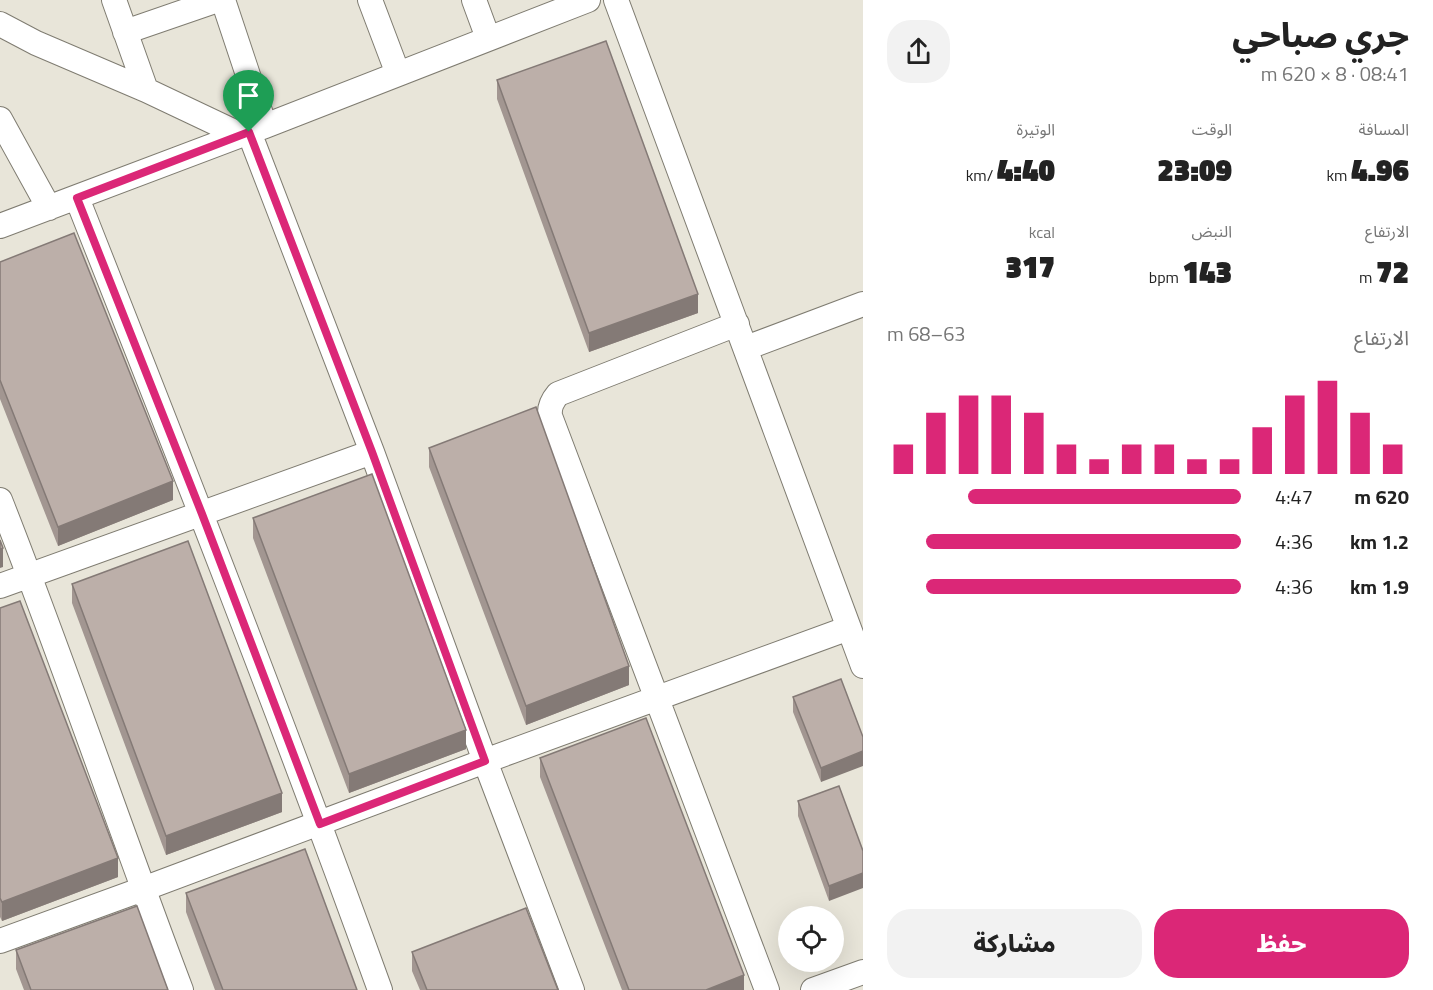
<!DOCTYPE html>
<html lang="ar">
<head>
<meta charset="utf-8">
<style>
	:root { --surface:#fff; --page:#f2f2f2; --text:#222; --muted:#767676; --accent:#db2777 }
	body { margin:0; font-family:"Titillium Web","Noto Sans Arabic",sans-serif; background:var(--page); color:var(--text); direction:rtl; height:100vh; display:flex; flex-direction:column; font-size:22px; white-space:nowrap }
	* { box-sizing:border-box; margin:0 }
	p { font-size:20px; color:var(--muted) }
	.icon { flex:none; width:33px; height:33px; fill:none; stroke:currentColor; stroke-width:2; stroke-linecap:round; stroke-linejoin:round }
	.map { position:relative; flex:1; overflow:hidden; direction:ltr }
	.details { display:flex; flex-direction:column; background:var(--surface); width:570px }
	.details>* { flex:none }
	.buttons { position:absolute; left:778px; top:906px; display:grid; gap:12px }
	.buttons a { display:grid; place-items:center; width:66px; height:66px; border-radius:50%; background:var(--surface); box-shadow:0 6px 24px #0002; font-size:30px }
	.pin { position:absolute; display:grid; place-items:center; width:51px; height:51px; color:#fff; margin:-62px -26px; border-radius:50% 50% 50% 0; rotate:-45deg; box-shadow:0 0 6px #0007 }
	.pin .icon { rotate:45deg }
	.round { display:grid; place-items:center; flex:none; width:63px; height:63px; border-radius:24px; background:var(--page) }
	.head { display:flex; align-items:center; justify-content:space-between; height:102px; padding:0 24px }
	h1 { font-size:33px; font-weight:800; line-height:45px }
	.figures { display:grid; grid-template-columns:repeat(3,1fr); gap:9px; height:102px; padding:6px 24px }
	.figures div { display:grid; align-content:center }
	.figures b { font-size:30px; font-weight:800 }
	.figures small { font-size:16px; font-weight:400 }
	.figures p { font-size:16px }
	.chart { height:168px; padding:12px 24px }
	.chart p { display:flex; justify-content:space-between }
	.chart svg { width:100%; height:108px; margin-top:6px; stroke:var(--accent); stroke-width:6 }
	.action { display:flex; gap:12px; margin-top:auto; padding:12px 24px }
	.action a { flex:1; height:69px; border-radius:24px; background:var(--accent); color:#fff; font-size:24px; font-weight:800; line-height:69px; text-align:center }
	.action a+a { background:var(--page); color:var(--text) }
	ul { padding:0 24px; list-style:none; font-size:20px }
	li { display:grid; grid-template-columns:96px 72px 1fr; align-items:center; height:45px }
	li i { height:15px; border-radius:8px; background:var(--accent) }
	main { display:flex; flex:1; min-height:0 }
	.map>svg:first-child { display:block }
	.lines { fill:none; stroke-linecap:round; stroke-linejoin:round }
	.minor-casing { stroke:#7f7c71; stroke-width:26 }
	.minor { stroke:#fff; stroke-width:24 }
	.wall { fill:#a29691 }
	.shaded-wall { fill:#847a76 }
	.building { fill:#bcafa9; stroke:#847a76; stroke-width:1.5 }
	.route-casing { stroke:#fff; stroke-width:12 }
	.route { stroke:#db2777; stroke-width:8 }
</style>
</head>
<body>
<main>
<section class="details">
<div class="head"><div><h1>جري صباحي</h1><p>08:41 · 8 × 620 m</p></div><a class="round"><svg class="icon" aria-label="share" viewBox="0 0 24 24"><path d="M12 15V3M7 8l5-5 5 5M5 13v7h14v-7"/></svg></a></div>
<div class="figures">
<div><p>المسافة</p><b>4.96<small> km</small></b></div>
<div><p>الوقت</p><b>23:09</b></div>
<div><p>الوتيرة</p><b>4:40<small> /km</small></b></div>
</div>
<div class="figures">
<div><p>الارتفاع</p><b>72<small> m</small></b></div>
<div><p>النبض</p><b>143<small> bpm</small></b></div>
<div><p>kcal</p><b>317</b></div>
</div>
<div class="chart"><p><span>الارتفاع</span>63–68 m</p>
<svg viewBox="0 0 160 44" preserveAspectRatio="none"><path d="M5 44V32M15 44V19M25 44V12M35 44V12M45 44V19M55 44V32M65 44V38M75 44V32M85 44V32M95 44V38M105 44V38M115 44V25M125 44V12M135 44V6M145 44V19M155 44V32"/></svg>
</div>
<ul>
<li><b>620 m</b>4:47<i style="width:77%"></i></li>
<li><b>1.2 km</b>4:36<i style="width:89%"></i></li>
<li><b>1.9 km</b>4:36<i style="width:89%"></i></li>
</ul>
<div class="action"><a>حفظ</a><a>مشاركة</a></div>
</section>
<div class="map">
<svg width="863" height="990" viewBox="0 0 863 990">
	<rect width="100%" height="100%" fill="#e8e5d9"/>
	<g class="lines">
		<defs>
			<path id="minor" d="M 114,0 L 146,90
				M 223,0 L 265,126
				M 370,0 L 398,74
				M 474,0 L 488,38
				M 616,0 L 863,666
				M 0,24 L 36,43 L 146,90 L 241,135
				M 125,32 L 218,0
				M 0,119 L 49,208
				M 249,132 L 372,452 L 485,761 L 572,990
				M 77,198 C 181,461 284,724 380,990
				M 0,226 L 265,126 L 588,0
				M 737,324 L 558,394 C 552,401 549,407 550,416 L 767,990
				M 746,348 L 863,304
				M 0,500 C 64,662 119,827 181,990
				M 0,586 L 372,452
				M 0,941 L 143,889 L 485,761 L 849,628
				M 813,990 L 863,972"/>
		</defs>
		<!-- minor casing -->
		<use href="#minor" class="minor-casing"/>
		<!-- minor -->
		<use href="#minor" class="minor"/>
	</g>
	<!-- wall -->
	<path class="wall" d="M 497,80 L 698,313 L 589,352 L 497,99 Z
		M 0,262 L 173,500 L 58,546 L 0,399 Z
		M 429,448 L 629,685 L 526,725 L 429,467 Z
		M 253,518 L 466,749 L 349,793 L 253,538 Z
		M 72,584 L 282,812 L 166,855 L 72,603 Z
		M 0,608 L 118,877 L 2,921 L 0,917 Z
		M 793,697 L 863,737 L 821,782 L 793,712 Z
		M 540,758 L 744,990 L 622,990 L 540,777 Z
		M 839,786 L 829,901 L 798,816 L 798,801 Z
		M 186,893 L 357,990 L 215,990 L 186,912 Z
		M 16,950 L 168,990 L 24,990 L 16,969 Z
		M 412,952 L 558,990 L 420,990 L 412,971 Z"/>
	<!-- shaded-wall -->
	<path class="shaded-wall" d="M 698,294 L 698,313 L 589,352 L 589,333 Z
		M 173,481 L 173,500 L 58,546 L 58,527 Z
		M 3,548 L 3,567 L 0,568 L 0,549 Z
		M 629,666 L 629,685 L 526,725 L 526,706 Z
		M 466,730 L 466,749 L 349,793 L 349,774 Z
		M 863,751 L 863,766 L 821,782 L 821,768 Z
		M 282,793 L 282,812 L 166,855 L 166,836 Z
		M 118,858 L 118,877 L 2,921 L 2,902 Z
		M 863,873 L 863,888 L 829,901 L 829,886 Z
		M 744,975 L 744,990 L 706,990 Z"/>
	<!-- building -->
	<path class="building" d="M 606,41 L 698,294 L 589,333 L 497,80 Z
		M 74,233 L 173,481 L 58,527 L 0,380 L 0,262 Z
		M 536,407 L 629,666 L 526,706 L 429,448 Z
		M 372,474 L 466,730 L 349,774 L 253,518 Z
		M 0,540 L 3,548 L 0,549 Z
		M 188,541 L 282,793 L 166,836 L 72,584 Z
		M 20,601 L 118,858 L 2,902 L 0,898 L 0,608 Z
		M 841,679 L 863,737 L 863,751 L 821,768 L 793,697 Z
		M 646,718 L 744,975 L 706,990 L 629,990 L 540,758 Z
		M 839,786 L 863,851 L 863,873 L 829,886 L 798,801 Z
		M 305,849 L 357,990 L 223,990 L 186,893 Z
		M 137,906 L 168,990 L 31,990 L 16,950 Z
		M 526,908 L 558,990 L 427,990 L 412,952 Z"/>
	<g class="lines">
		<defs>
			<path id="route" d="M 249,132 L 372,452 L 485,761 L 320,824 L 202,514 L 77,198 Z"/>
		</defs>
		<!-- route casing -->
		<use href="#route" class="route-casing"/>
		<!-- route -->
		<use href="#route" class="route"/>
	</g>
</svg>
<div class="buttons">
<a><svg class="icon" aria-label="locate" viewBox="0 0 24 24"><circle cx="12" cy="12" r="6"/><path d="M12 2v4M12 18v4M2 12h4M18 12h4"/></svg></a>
</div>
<div class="pin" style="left:249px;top:132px;background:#1e9e55"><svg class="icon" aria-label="arrive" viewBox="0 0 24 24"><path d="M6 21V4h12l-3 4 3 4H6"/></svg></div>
</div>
</main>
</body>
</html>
